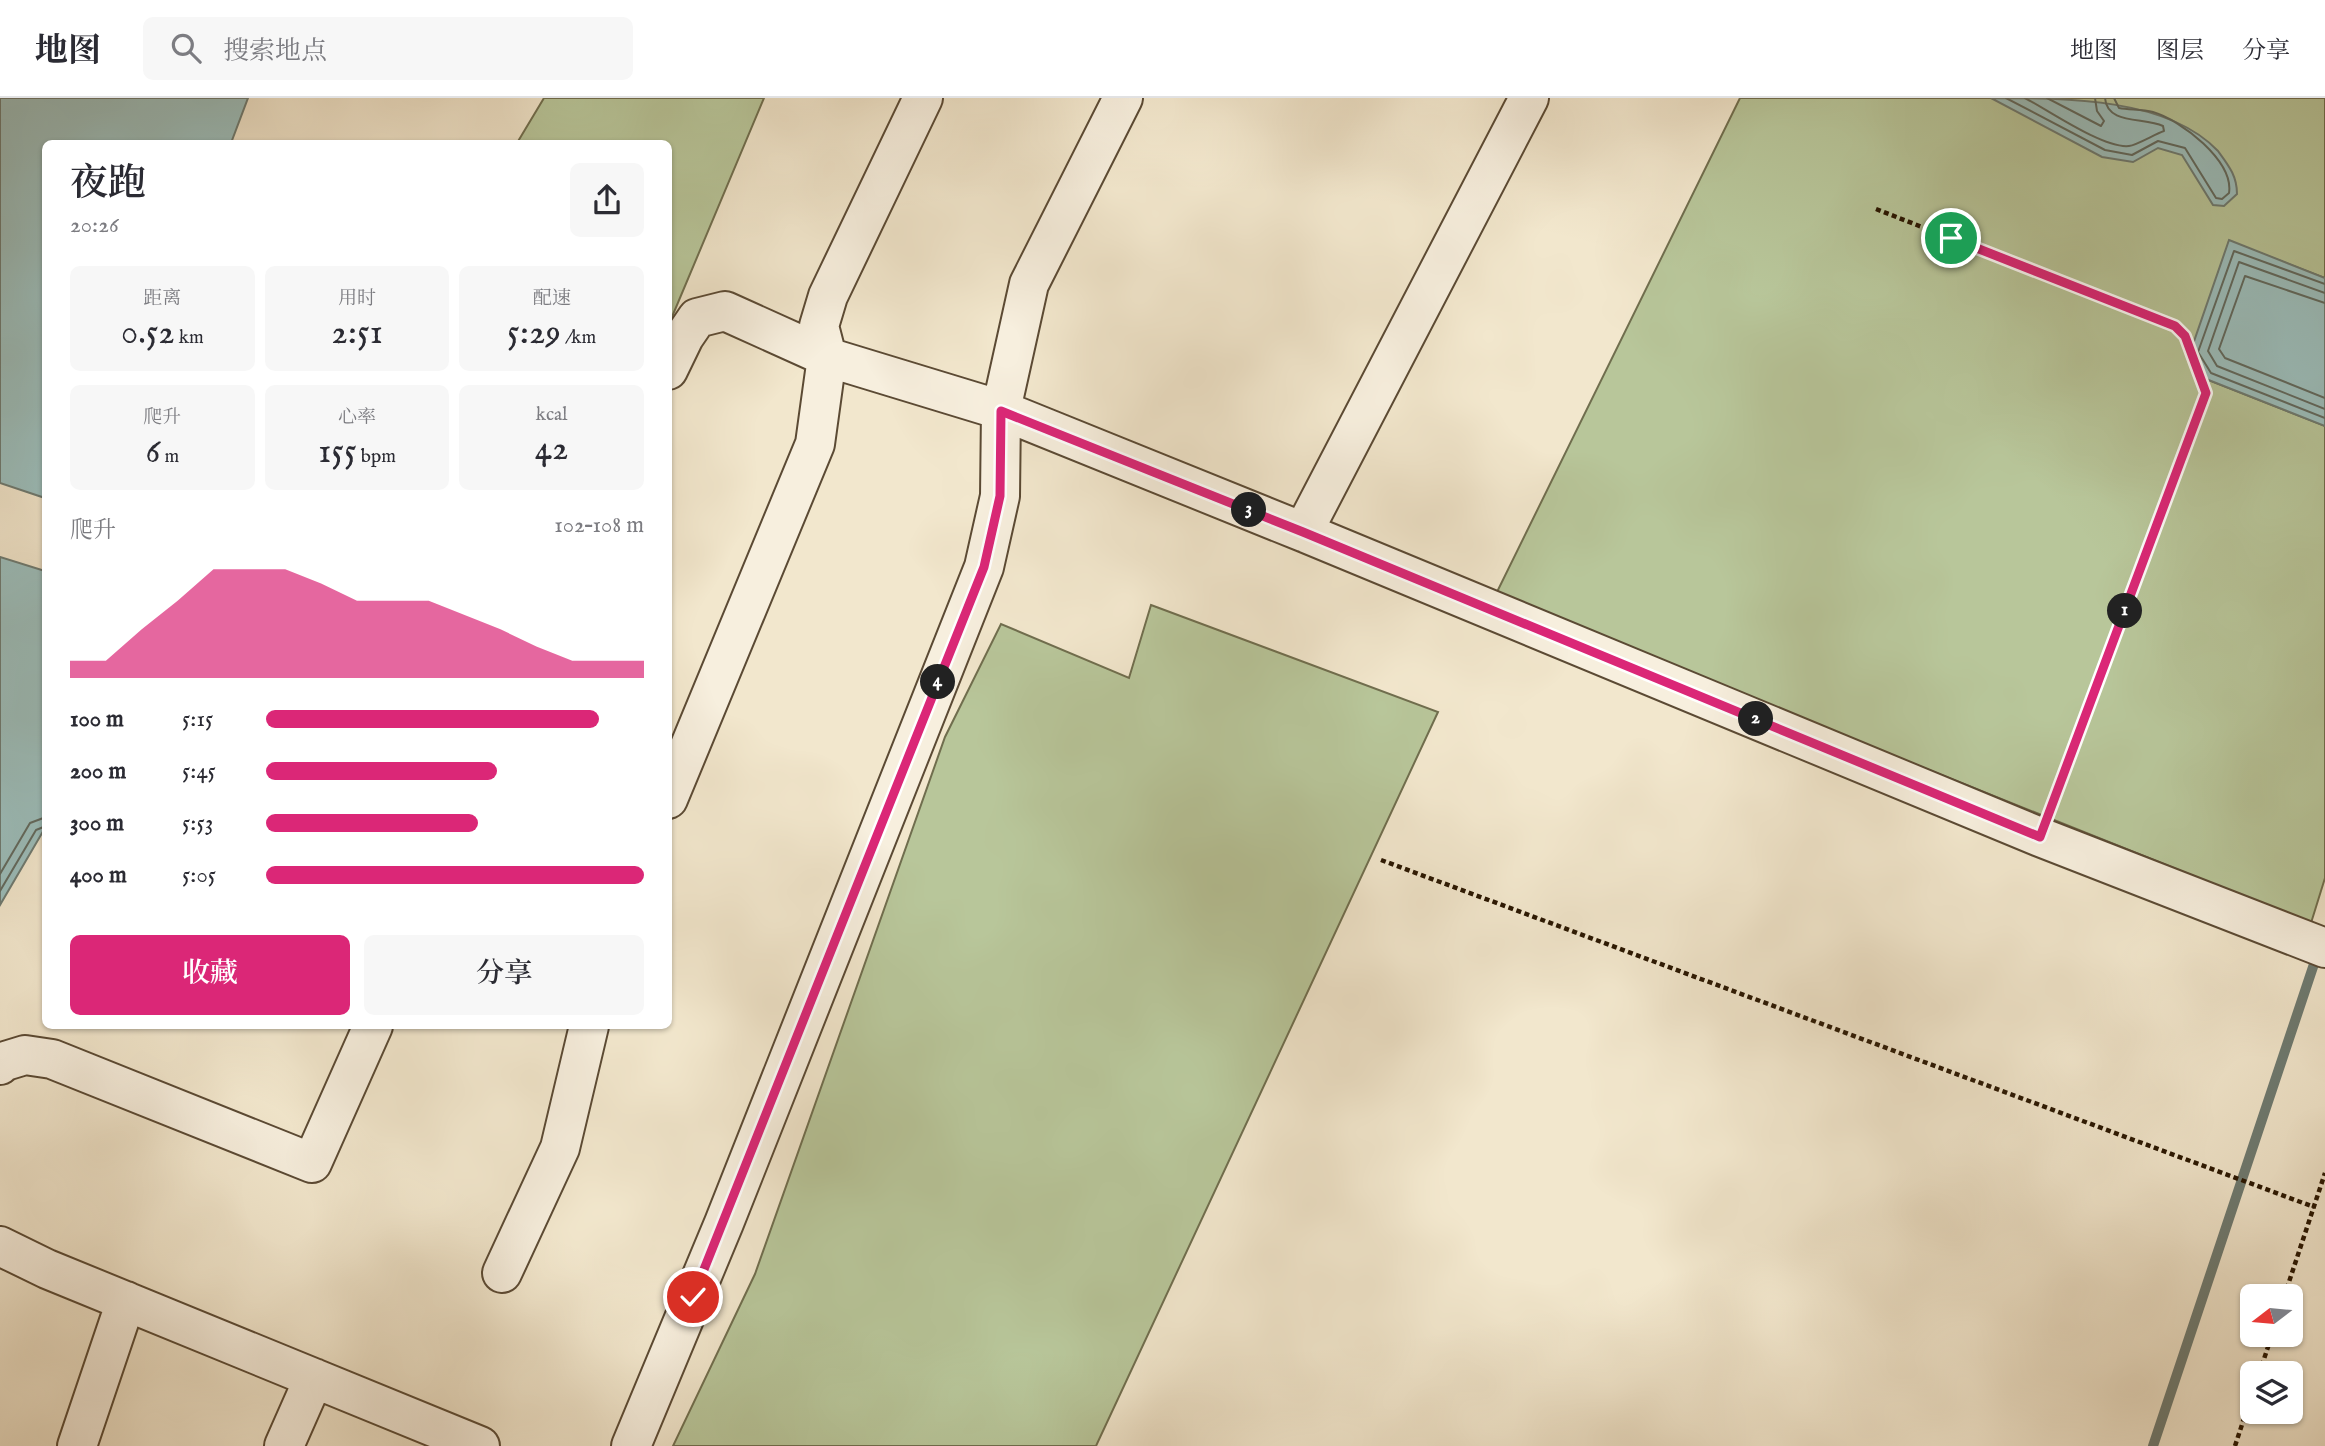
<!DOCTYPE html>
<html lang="zh">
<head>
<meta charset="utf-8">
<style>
	:root { --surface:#fff; --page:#f7f7f7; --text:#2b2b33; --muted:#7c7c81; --line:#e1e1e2; --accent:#db2777 }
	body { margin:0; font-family:"IM FELL English","Noto Serif SC",serif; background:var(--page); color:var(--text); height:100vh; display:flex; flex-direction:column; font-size:26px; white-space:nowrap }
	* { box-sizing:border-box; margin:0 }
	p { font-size:23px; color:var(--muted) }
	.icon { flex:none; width:38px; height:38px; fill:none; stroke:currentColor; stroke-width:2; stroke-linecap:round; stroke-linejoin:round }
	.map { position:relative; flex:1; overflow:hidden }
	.sheet { position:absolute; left:42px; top:42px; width:630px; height:889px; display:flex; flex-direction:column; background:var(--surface); border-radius:10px; box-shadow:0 2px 5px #0004 }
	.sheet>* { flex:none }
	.needle { width:46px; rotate:254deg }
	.tools { position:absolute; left:2240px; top:1186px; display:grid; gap:14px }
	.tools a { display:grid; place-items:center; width:63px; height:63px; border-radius:10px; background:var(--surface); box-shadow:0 2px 5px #0004; font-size:35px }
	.pin { position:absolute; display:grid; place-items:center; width:60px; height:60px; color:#fff; margin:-30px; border:4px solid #fff; border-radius:50%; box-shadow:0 2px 7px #0007 }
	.km { position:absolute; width:35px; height:35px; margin:-18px; border-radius:50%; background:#222; color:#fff; font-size:19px; line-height:35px; text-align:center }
	.round { display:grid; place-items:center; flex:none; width:74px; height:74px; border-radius:10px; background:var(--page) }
	.summary { display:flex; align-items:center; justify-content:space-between; height:119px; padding:0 28px }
	h1 { font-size:38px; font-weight:600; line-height:52px }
	.metrics { display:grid; grid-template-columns:repeat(3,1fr); gap:10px; height:119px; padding:7px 28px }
	.metrics div { display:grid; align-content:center; border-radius:10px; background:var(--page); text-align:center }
	.metrics b { font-size:35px; font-weight:600 }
	.metrics small { font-size:19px; font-weight:400 }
	.metrics p { font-size:19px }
	.chart { height:196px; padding:14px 28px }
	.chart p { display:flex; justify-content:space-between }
	.chart svg { width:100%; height:126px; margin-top:7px; fill:var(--accent); opacity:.7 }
	.action { display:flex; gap:14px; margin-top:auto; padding:14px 28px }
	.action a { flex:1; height:80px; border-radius:10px; background:var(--accent); color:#fff; font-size:28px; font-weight:600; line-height:80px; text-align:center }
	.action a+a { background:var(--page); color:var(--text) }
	ul { padding:0 28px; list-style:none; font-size:23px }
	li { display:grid; grid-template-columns:112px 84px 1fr; align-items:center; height:52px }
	li i { height:18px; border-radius:9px; background:var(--accent) }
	header { display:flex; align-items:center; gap:42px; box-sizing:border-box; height:98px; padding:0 35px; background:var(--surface); border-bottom:2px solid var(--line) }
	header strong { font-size:33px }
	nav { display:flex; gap:38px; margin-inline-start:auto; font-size:24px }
	.search { width:490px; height:63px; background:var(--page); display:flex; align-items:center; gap:18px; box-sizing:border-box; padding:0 24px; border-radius:10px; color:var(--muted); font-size:26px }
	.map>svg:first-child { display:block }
	.green { fill:#b8c69a; stroke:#706e4e; stroke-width:2 }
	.water { fill:#9cbfbd; stroke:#6e7b72; stroke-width:2 }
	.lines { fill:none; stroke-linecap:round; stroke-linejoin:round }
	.shore { stroke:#626a5f; stroke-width:2 }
	.stream { stroke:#6e7b72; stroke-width:10 }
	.minor-casing { stroke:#5b4a34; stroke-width:42 }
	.path { stroke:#291601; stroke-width:4.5; stroke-dasharray:5 3.5; stroke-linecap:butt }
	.minor { stroke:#f7efde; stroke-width:38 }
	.route-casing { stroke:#fff; stroke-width:14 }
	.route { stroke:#db2777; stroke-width:9 }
</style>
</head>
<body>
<header>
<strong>地图</strong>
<div class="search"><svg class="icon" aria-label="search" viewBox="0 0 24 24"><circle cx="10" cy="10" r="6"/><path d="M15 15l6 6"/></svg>搜索地点</div>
<nav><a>地图</a><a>图层</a><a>分享</a></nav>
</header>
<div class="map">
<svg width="2325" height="1348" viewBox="0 0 2325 1348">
	<rect width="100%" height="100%" fill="#f2e7cd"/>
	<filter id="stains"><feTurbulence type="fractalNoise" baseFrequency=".00286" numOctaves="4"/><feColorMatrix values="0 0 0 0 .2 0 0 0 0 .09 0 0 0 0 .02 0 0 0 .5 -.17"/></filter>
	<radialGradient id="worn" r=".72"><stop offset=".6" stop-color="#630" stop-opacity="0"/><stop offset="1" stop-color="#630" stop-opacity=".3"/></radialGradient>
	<!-- green -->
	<path class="green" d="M 544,0 L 764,0 L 669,226 L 668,46 L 517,45 Z
		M 1740,0 L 2325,0 L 2325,180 L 2229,143 L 2206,281 L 2325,328 L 2325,780 L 2311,825 L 1495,498 Z
		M 1151,507 L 1438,614 L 1096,1348 L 673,1348 L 755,1176 L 945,639 L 1001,526 L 1129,580 Z"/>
	<!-- water -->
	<path class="water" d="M 0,0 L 248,0 L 231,45 L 46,46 L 45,400 L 0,385 Z
		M 1991,0 C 2067,0 2168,0 2218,53 C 2229,68 2237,78 2237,96 L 2224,108 L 2213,107 L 2182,57 L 2158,50 L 2133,64 L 2102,59 Z
		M 2229,142 L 2325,180 L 2325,328 L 2206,281 L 2190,255 Z
		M 0,459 L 45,473 L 45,730 L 0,807 Z"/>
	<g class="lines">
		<!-- shore -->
		<path class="shore" d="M 2006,0 L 2105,52 L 2132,57 L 2158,43 L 2185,50 L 2216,100 L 2222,101 L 2229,95 C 2234,63 2181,22 2153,14 C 2142,11 2130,12 2119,10 L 2114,0
			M 2025,0 C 2048,12 2104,51 2129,48 C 2137,47 2155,36 2164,33 L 2163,28 C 2144,19 2107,27 2105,0
			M 2047,0 L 2101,28 L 2104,23 L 2097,13 L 2095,0
			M 2325,186 L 2234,153 L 2198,254 L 2211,275 L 2325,320
			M 2325,195 L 2239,164 L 2208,253 L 2217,268 L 2325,311
			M 2325,205 L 2245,178 L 2219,251 L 2225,260 L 2325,300
			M 0,776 L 30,725 L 46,719
			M 0,793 L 36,732 L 46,728"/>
		<!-- stream -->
		<path class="stream" d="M 2153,1348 L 2318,854"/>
		<defs>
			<path id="minor" d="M 668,272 L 684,239 L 697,220 L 725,213 L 827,259 L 1001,312 L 1303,434 L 2040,739 L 2325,850
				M 1303,434 L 1529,0
				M 668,701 L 815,346 L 827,259 L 819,228 L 828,198 L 923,0
				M 0,967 L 2,964 L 25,957 L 52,961 L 312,1065 L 373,928
				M 0,1148 L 47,1171 L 480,1348
				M 502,1175 L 560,1050 L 589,928
				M 77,1348 L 126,1203
				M 284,1348 L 314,1280
				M 631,1348 L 724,1125 L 984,469 L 1000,398 L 1001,312 L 1029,186 L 1123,0"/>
		</defs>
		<!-- minor casing -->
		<use href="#minor" class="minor-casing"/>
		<!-- path -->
		<path class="path" d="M 1876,111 L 2175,228 L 2185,238 L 2204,288 L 2206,295 L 2203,305 L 2052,705
			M 1381,762 L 2314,1109
			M 2284,1199 L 2325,1075
			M 2259,1276 L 2272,1237
			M 2235,1348 L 2252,1296"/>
		<!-- minor -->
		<use href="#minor" class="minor"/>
	</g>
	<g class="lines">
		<defs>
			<path id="route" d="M 693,1199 L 984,469 L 1000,398 L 1001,313 L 1303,434 L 2040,739 L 2206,295 L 2185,238 L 2175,228 L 1951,140"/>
		</defs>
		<!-- route casing -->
		<use href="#route" class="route-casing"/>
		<!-- route -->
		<use href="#route" class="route"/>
	</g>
	<rect width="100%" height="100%" filter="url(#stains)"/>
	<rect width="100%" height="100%" fill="url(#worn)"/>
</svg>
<div class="tools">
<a><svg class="needle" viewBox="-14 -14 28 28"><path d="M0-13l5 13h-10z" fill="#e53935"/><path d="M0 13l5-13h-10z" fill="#7c7c81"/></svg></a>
<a><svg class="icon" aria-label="layers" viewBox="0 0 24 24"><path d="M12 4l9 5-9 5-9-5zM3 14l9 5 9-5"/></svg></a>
</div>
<div class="pin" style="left:1951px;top:140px;background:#1e9e55"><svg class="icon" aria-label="arrive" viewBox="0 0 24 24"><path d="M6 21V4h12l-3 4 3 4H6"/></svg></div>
<div class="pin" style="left:693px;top:1199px;background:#d93025"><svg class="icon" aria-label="check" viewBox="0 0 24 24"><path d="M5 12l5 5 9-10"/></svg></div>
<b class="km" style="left:2125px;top:513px">1</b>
<b class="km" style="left:1756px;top:621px">2</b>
<b class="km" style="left:1249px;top:412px">3</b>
<b class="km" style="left:938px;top:584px">4</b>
<section class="sheet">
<div class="summary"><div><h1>夜跑</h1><p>20:26</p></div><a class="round"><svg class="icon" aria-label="share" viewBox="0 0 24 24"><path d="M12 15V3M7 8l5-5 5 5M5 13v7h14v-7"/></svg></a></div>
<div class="metrics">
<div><p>距离</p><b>0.52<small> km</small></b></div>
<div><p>用时</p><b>2:51</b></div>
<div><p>配速</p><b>5:29<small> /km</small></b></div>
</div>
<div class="metrics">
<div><p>爬升</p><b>6<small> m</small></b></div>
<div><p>心率</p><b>155<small> bpm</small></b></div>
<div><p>kcal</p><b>42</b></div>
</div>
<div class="chart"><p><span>爬升</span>102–108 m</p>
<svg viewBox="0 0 160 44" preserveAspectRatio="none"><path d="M0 44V38L10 38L20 27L30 17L40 6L50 6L60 6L70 11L80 17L90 17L100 17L110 22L120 27L130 33L140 38L150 38L160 38V44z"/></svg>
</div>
<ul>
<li><b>100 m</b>5:15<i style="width:88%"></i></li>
<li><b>200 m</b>5:45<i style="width:61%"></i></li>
<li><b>300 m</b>5:53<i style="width:56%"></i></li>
<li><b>400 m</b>5:05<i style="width:100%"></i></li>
</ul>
<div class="action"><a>收藏</a><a>分享</a></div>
</section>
</div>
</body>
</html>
